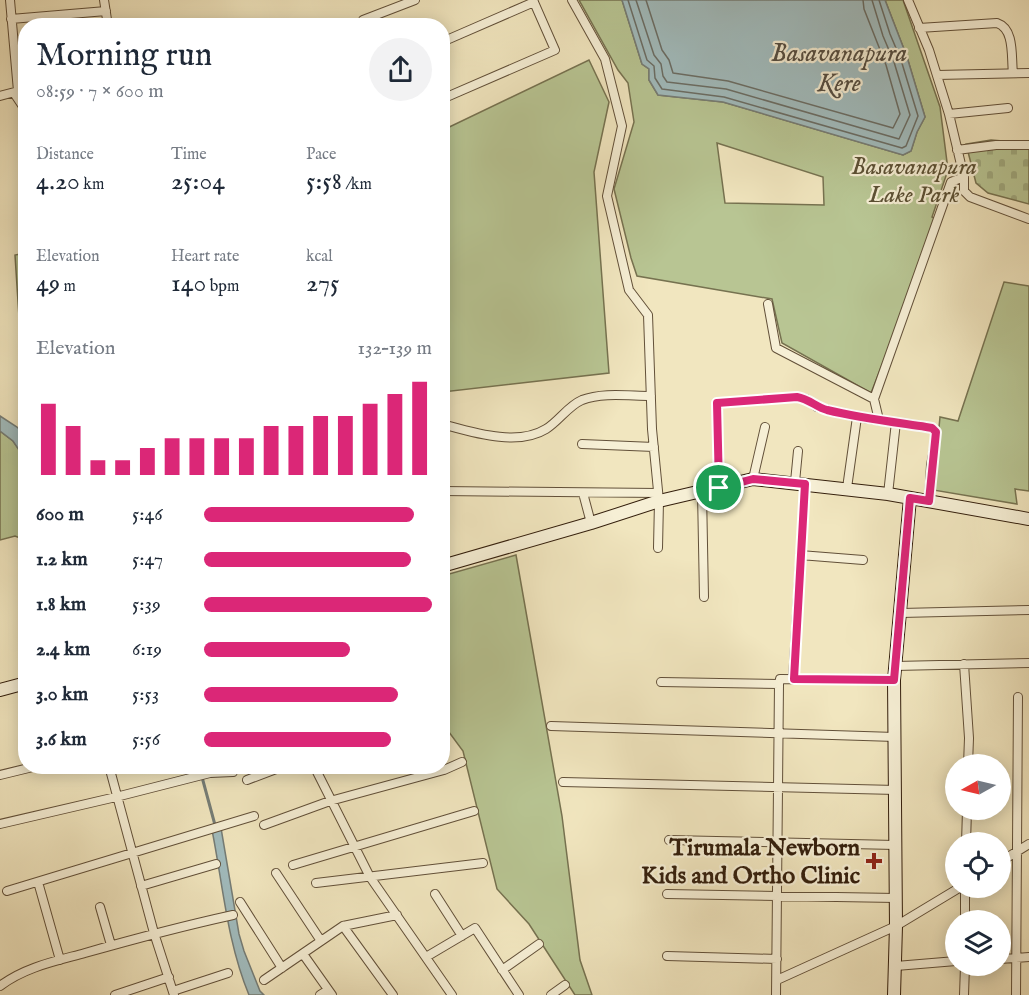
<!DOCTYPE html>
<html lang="en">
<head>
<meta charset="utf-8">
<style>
	:root { --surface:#fff; --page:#f2f2f3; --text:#1f2937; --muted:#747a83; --accent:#db2777 }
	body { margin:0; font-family:"IM FELL English",serif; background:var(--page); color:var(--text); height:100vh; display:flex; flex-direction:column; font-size:22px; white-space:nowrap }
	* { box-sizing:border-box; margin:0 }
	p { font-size:20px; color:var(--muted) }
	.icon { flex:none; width:33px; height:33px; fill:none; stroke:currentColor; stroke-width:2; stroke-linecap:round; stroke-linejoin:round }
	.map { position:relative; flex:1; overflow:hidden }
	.side { position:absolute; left:18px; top:18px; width:432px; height:756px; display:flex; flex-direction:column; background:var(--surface); border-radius:24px; box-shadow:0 3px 15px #0003 }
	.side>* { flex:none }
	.needle { width:39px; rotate:262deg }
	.fabs { position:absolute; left:945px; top:754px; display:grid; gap:12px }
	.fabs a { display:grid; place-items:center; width:66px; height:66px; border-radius:50%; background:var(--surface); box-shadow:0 3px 15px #0003; font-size:30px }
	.pin { position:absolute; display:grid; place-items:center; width:51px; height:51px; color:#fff; margin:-26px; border:3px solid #fff; border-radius:50%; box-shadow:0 2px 6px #0007 }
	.round { display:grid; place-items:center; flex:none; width:63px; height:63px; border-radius:32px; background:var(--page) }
	.summary { display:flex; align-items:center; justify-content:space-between; height:102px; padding:0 18px }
	h1 { font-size:33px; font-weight:600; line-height:45px }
	.metrics { display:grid; grid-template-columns:repeat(3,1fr); gap:9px; height:102px; padding:6px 18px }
	.metrics div { display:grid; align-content:center }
	.metrics b { font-size:26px; font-weight:600 }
	.metrics small { font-size:16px; font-weight:400 }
	.metrics p { font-size:16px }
	.chart { height:168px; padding:12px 18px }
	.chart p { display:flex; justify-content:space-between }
	.chart svg { width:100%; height:108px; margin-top:6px; stroke:var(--accent); stroke-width:6 }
	ul { padding:0 18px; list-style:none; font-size:20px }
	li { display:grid; grid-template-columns:96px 72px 1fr; align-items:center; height:45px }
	li i { height:15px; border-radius:8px; background:var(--accent) }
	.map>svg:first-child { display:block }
	.green { fill:#b8c593; stroke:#767250; stroke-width:1.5; fill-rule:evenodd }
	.cemetery { fill:url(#cemetery-stones); stroke:#767250; stroke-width:1.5 }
	.water { fill:#a1bcbe; stroke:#757d77; stroke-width:1.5 }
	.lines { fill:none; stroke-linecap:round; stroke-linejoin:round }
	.shore { stroke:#6a6d65; stroke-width:1.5 }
	.stream { stroke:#757d77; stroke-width:3 }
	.street-casing { stroke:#625039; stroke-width:10 }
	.secondary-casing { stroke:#331e0c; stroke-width:14 }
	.street { stroke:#f6efd5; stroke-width:8 }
	.secondary { stroke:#f6efd5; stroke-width:12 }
	.route-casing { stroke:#fff; stroke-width:12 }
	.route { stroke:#db2777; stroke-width:8 }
	.poi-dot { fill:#8f2418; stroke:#f6efd5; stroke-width:2 }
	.labels { text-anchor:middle; stroke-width:4.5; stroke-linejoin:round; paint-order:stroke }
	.park-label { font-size:24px; font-style:italic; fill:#5b5034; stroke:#f6efd5 }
	.poi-label { font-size:24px; font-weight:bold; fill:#331e0c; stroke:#f6efd5; text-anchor:end }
	.water-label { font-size:26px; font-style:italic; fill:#544d41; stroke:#f6efd5 }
</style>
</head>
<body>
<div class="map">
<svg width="1029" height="995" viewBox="0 0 1029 995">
	<defs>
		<pattern id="cemetery-stones" width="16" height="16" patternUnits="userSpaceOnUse" patternTransform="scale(1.5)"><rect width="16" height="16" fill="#b8c593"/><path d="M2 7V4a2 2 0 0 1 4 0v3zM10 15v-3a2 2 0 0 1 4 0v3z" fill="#9fa97e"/></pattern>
	</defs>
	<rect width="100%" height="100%" fill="#f1e6bf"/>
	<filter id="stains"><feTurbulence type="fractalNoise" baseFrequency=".00333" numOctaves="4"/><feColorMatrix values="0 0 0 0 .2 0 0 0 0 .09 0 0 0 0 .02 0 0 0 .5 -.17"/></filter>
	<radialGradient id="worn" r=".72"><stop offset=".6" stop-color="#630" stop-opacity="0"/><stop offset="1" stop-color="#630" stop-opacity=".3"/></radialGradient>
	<!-- green -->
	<path class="green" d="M 579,0 L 622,0 L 642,64 L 649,69 L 649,80 L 658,95 L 723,102 L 903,155 L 911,151 L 917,132 L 925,117 L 907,57 L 885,0 L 903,0 L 940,107 L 948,170 L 932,217 L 939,220 L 871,393 L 782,343 L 772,299 L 637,276 L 631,258 L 614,189 L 634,122 L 628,83 L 618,70 ZM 717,143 L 823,177 L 824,205 L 725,203 Z
		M 589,60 L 609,102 L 594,172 L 609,373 L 443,392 L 443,130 Z
		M 25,253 L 26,253 L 25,410 L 15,255 Z
		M 1004,282 L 1029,286 L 1029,491 L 1015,489 L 1017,504 L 933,490 L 940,417 L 958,421 Z
		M 0,431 L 13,441 L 26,459 L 25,540 L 15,536 L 0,540 Z
		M 516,555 L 562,816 L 580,960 L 592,995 L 575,995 L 529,924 L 497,889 L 463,751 L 443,724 L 442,576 Z"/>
	<!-- cemetery -->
	<path class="cemetery" d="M 991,140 L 1029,143 L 1029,204 L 988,193 L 976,183 L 966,144 Z"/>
	<!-- water -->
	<path class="water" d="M 622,0 L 885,0 L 907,57 L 925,117 L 917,132 L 911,151 L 903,155 L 723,102 L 658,95 L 649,80 L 649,69 L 642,64 Z
		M 0,416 L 17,427 L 25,435 L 25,459 L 13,441 L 0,431 Z
		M 221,828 L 239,934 L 244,951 L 260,991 L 264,995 L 249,995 C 227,942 223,885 212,830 Z"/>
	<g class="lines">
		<!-- shore -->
		<path class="shore" d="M 628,0 L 647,60 L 654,66 L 655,78 L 662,89 L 724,97 L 902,148 L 906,146 L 918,116 L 901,60 L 890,34 L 879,0
			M 636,0 L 654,55 L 661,64 L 663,76 L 667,82 L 726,89 L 899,139 L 910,115 L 894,62 L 883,36 L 872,0
			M 646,0 L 662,50 L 669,60 L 673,73 L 728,81 L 893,128 L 900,114 L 886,65 L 864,9 L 863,0"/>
		<!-- stream -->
		<path class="stream" d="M 199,766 L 215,825"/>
		<defs>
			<path id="street" d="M 10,0 L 18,91
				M 104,0 L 108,26
				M 572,0 L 605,59 L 622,126 L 607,196 L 629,290 L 648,315 L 652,429 L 659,501 L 658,548
				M 908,0 L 929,50 L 949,114 L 964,177 L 964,191 L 970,197 L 1029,219
				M 11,19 L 106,11
				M 363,20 L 415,0
				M 919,28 L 997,23 C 1015,29 1011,57 1013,73
				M 442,42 L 534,2
				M 937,75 L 1029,73
				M 14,93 L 26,111
				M 0,96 L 26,89
				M 442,99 L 555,50 L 533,0
				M 949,114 L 1008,108
				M 957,150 L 996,145 L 1029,145
				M 768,304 L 776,348 L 874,399 L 879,420
				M 874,399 L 951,182 L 964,177
				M 442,424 C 472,432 517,447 546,429 C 559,421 568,406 582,400 C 603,392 629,396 651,396
				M 582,444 L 654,447
				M 753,479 L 765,427
				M 795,482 L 798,451
				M 719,488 L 717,403 L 797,397 L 806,399 L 817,407 L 857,417 L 932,428 L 936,432 L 936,439 L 931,465 L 929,501
				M 847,488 L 857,417
				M 442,491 L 658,493
				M 702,492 L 704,597
				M 583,493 L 591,523
				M 888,494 L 896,422
				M 800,555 L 863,560
				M 901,613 L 1029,610
				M 964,664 L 969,738 L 968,765
				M 895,666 L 1029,663
				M 793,679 L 805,484
				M 661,682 L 779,684 L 780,679 L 894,680
				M 551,726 L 895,737
				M 109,766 L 154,933 L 174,995
				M 314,766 L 370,877 L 452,995
				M 0,775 L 37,766
				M 247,780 L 284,766
				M 563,782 L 896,790
				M 0,824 L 116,797 L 210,773 L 233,772
				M 264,825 L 330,801 L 444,770 L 462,762
				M 669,840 L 895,845
				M 966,843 L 967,810
				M 1000,862 L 1029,844
				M 293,865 L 474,811
				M 276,873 L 321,941
				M 38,882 L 60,960
				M 316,883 L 483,863
				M 141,886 L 216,864
				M 7,891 L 254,816
				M 435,894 L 462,936
				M 667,894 L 896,898
				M 240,902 L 282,968
				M 100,907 L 111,945
				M 965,921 L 965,888
				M 343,926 L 393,995
				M 303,954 L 332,995
				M 667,956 L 777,959
				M 426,957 L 475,928 L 519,995
				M 1000,959 L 1029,957
				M 896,966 L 956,961
				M 502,970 L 539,944
				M 264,980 L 343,926 L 397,915
				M 777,980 L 896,926 L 959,888
				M 0,986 C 25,967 56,961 85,953 C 134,939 183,926 233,915
				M 173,991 L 228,973
				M 115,995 L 169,977
				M 320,995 L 328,990
				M 551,995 L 565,985
				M 776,995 L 779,684
				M 964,995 L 965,966
				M 1016,995 L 1018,697"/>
			<path id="secondary" d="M 442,566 L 591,523 L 659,501 L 753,479 L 888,494 L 1029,519
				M 0,690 L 26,683
				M 894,995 L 896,926 L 894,680 L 910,498"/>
		</defs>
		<!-- street casing -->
		<use href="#street" class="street-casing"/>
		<!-- secondary casing -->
		<use href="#secondary" class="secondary-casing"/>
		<!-- street -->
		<use href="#street" class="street"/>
		<!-- secondary -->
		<use href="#secondary" class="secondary"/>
	</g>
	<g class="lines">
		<defs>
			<path id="route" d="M 797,397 C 809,399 816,407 827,410 C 860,418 893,422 926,427 L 932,428 L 936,432 L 929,501 L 910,498 L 894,680 L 794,679 L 805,484 L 753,479 L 719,488 L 717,403 Z"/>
		</defs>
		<!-- route casing -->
		<use href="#route" class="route-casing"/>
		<!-- route -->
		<use href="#route" class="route"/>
	</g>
	<!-- markers -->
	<path class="poi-dot" d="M871 852h6v6h6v6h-6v6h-6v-6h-6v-6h6z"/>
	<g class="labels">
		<!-- park labels -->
		<g class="park-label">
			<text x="914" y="174">Basavanapura<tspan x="914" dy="28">Lake Park</tspan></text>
		</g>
		<!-- poi labels -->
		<g class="poi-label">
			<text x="860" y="855">Tirumala Newborn<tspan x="860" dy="28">Kids and Ortho Clinic</tspan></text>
		</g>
		<!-- water labels -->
		<g class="water-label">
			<text x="839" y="61">Basavanapura<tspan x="839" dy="30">Kere</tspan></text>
		</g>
	</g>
	<rect width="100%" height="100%" filter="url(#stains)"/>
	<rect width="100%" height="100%" fill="url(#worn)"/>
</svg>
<div class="fabs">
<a><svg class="needle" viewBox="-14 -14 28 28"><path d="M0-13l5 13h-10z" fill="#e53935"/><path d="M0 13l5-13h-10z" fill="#747a83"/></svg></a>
<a><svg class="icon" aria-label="locate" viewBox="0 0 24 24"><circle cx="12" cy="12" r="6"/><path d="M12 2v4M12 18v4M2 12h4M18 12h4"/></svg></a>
<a><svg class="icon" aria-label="layers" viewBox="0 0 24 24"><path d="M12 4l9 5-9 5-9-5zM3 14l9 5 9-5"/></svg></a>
</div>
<div class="pin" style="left:719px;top:488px;background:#1e9e55"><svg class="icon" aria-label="arrive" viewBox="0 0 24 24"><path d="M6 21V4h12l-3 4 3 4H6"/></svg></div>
<section class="side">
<div class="summary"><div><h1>Morning run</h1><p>08:59 · 7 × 600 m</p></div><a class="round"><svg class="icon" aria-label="share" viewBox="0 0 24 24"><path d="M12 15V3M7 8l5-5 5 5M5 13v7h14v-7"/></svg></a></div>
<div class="metrics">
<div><p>Distance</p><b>4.20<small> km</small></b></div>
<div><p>Time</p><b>25:04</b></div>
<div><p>Pace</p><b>5:58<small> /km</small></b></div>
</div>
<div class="metrics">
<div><p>Elevation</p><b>49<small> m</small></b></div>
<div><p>Heart rate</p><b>140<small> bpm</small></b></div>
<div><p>kcal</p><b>275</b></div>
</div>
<div class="chart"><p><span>Elevation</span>132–139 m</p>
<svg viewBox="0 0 160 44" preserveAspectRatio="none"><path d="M5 44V15M15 44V24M25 44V38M35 44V38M45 44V33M55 44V29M65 44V29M75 44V29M85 44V29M95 44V24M105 44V24M115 44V20M125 44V20M135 44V15M145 44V11M155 44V6"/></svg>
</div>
<ul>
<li><b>600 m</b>5:46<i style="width:92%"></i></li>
<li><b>1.2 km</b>5:47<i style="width:91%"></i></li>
<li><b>1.8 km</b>5:39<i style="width:100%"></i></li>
<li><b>2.4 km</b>6:19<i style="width:64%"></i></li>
<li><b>3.0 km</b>5:53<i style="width:85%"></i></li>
<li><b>3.6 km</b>5:56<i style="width:82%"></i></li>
</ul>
</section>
</div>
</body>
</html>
